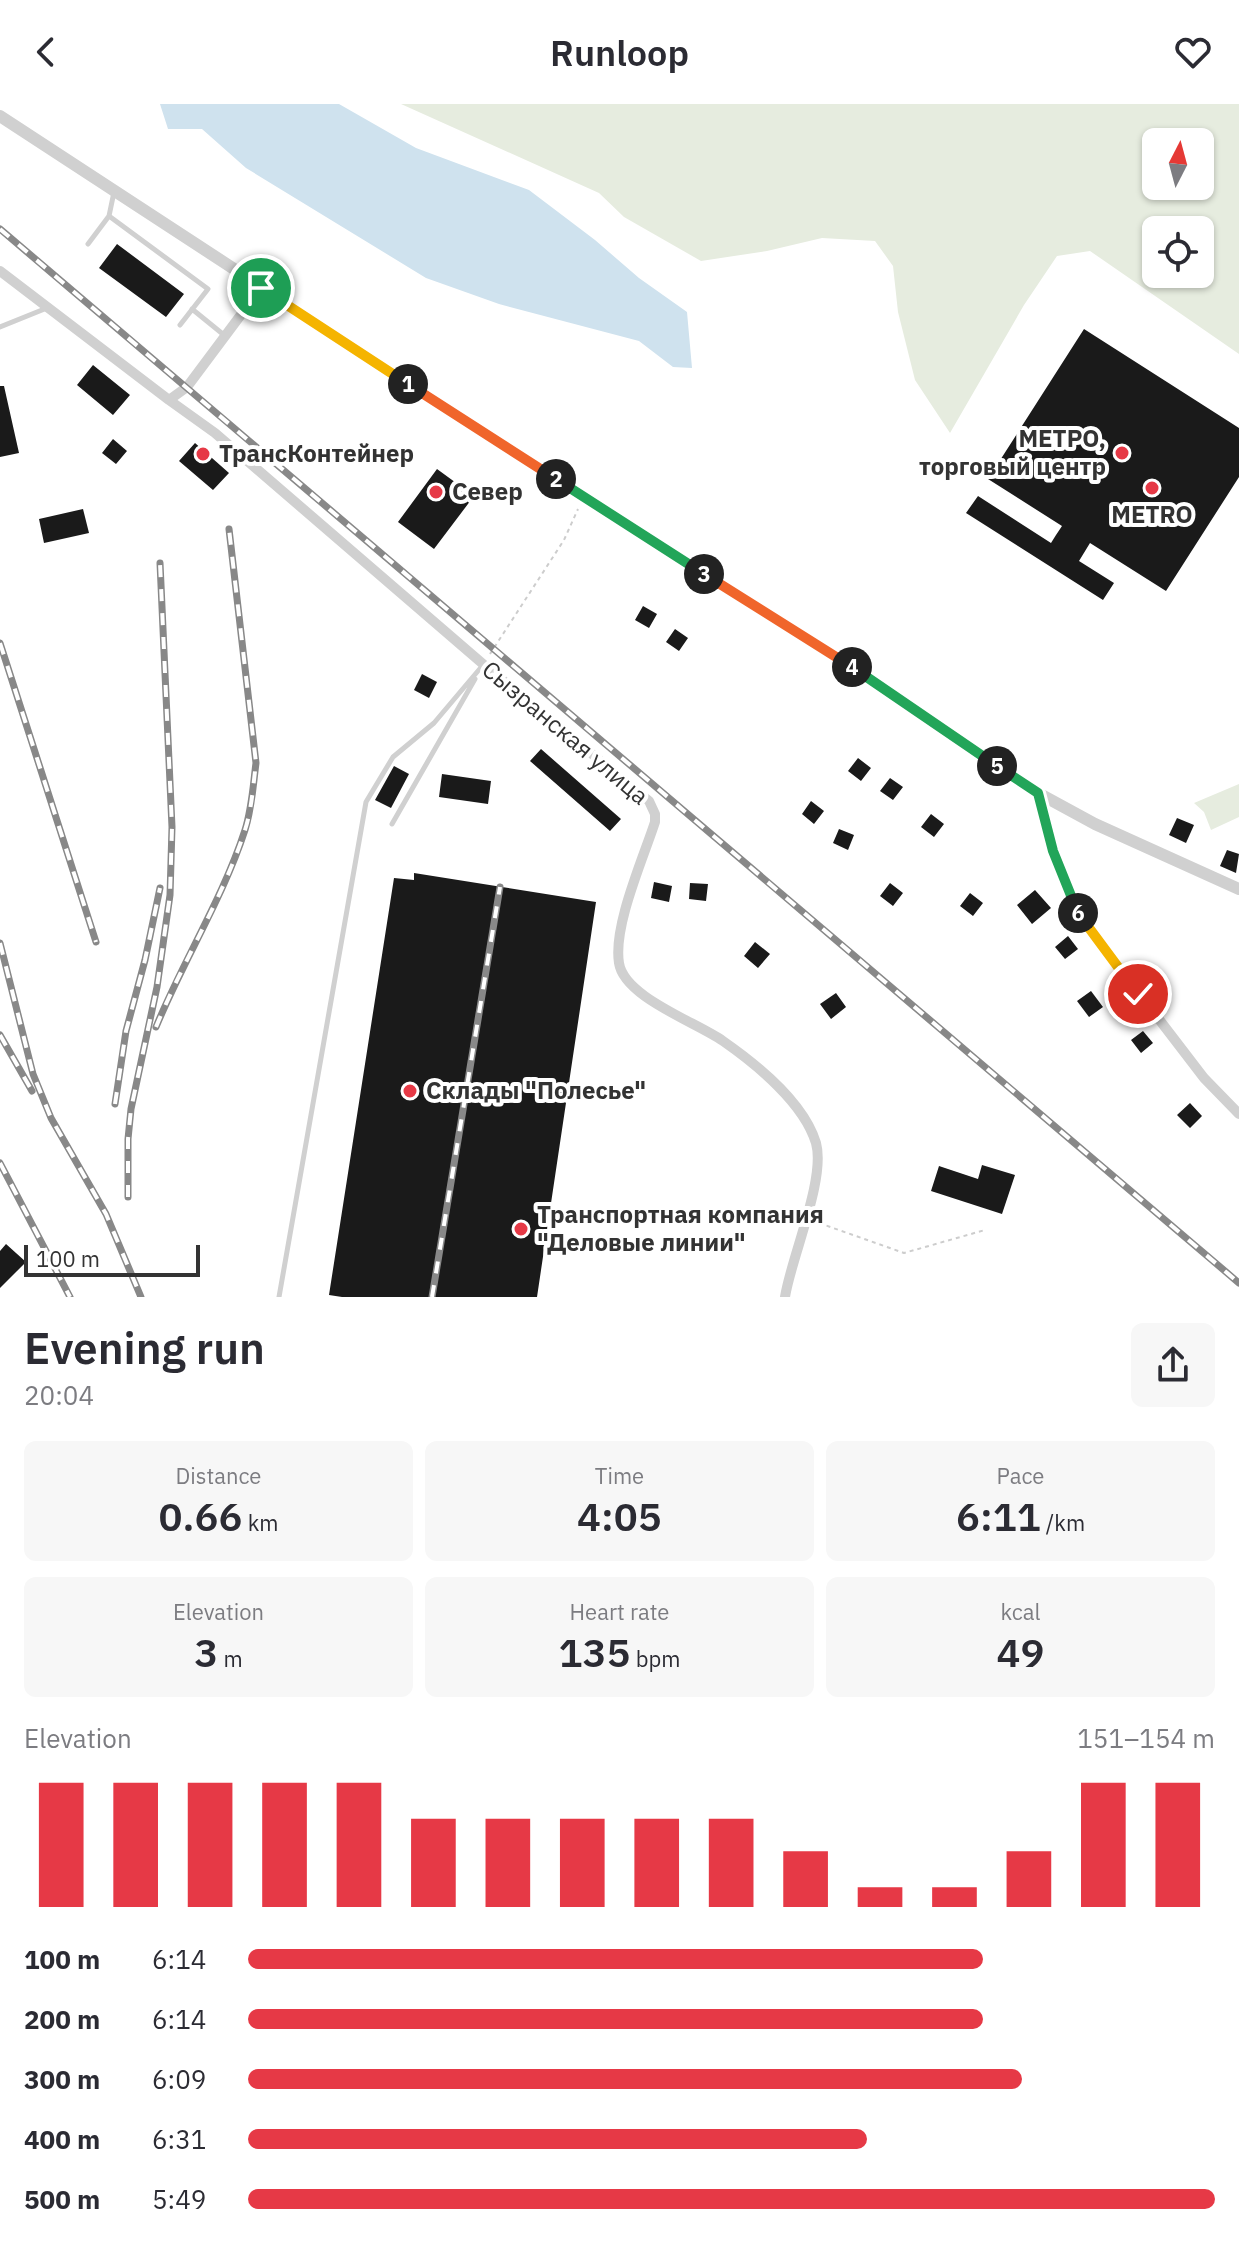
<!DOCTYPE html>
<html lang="en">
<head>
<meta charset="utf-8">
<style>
	:root { --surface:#fff; --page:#f7f7f7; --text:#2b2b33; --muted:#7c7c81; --accent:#e63946 }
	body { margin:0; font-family:"IBM Plex Sans",sans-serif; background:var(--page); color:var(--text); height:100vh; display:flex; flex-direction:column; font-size:30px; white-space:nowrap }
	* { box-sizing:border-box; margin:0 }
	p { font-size:26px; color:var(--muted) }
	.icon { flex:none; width:44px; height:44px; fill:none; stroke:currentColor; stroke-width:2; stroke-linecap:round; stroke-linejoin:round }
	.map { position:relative; height:1193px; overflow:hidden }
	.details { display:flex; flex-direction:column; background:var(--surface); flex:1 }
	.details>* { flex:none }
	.needle { width:52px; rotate:6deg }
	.tools { position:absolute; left:1142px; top:24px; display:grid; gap:16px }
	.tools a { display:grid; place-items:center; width:72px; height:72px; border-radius:12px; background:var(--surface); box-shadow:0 2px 6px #0004; font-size:40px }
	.scale { position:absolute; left:24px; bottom:20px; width:176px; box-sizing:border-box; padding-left:8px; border:4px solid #333; border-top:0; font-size:22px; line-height:28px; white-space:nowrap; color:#333; -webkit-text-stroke:6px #fff; paint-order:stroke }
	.pin { position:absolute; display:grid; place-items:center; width:68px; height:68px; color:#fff; margin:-34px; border:4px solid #fff; border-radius:50%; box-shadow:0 2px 8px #0007 }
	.km { position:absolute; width:40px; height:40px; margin:-20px; border-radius:50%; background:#222; color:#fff; font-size:22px; line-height:40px; text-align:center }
	.round { display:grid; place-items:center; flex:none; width:84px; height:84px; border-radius:12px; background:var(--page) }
	.headline { display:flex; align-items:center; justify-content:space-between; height:136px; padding:0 24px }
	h1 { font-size:44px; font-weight:600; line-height:60px }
	.figures { display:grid; grid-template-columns:repeat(3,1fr); gap:12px; height:136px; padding:8px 24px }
	.figures div { display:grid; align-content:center; border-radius:12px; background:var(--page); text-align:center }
	.figures b { font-size:40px; font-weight:600 }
	.figures small { font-size:22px; font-weight:400 }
	.figures p { font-size:22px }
	.chart { height:224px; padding:16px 24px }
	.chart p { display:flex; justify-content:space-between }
	.chart svg { width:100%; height:144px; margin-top:8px; stroke:var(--accent); stroke-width:6 }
	ul { padding:0 24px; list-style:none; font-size:26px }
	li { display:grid; grid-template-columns:128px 96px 1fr; align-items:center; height:60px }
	li i { height:20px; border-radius:10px; background:var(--accent) }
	header { display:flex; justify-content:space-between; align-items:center; height:104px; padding:0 24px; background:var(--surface); font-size:36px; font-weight:600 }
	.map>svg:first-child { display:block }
	.green { fill:#e6ecdf; fill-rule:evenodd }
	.water { fill:#cfe2ee }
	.building { fill:#1a1a1a }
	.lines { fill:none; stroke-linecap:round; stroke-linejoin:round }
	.path { stroke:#cdcdcd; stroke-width:2; stroke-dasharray:4 4; stroke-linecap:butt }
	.service { stroke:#d0d0d0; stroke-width:5 }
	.minor { stroke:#d0d0d0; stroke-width:10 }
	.tertiary { stroke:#d0d0d0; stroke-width:12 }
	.rail-casing { stroke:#888; stroke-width:7 }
	.rail { stroke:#fff; stroke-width:4; stroke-dasharray:12; stroke-linecap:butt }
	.split-1-casing { stroke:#fff; stroke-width:16 }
	.split-2-casing { stroke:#fff; stroke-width:16 }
	.split-3-casing { stroke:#fff; stroke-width:16 }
	.split-4-casing { stroke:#fff; stroke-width:16 }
	.split-5-casing { stroke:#fff; stroke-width:16 }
	.split-6-casing { stroke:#fff; stroke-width:16 }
	.split-7-casing { stroke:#fff; stroke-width:16 }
	.split-1 { stroke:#f5b400; stroke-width:10 }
	.split-2 { stroke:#f0652b; stroke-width:10 }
	.split-3 { stroke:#22a559; stroke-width:10 }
	.split-4 { stroke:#f0652b; stroke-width:10 }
	.split-5 { stroke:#22a559; stroke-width:10 }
	.split-6 { stroke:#22a559; stroke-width:10 }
	.split-7 { stroke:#f5b400; stroke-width:10 }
	.poi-dot { fill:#e63946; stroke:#fff; stroke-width:3 }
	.labels { text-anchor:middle; stroke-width:8; stroke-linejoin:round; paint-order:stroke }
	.poi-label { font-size:24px; font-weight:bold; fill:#333; stroke:#fff; text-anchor:start }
	.street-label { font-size:24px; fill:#333; stroke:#fff }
</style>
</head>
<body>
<header><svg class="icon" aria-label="back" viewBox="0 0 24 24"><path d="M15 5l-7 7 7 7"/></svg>Runloop<svg class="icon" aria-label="heart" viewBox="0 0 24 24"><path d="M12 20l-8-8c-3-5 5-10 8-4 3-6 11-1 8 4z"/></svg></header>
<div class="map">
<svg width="1239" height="1193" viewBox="0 0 1239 1193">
	<rect width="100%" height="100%" fill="#fff"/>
	<!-- green -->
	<path class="green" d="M 401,0 L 1239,0 L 1239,250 L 1090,147 L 1057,152 L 1024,201 L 950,329 L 915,276 L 898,208 L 893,162 L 875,137 L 822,134 L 767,147 L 701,157 L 624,113 L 599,89 ZM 1156,38 L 1200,38 L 1200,82 L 1156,82 ZM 1156,126 L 1200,126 L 1200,170 L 1156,170 Z
		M 1239,680 L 1239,713 L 1211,726 L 1204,708 L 1194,699 Z"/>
	<!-- water -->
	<path class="water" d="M 160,0 L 339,0 L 416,44 L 529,86 L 595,136 L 639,174 L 687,208 L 692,264 L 673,263 L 639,237 L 499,200 L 426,174 L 246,64 L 202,25 L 168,25 Z"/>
	<!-- building -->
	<path class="building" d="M 117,140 L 184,190 L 166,213 L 99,164 Z
		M 1084,225 L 1239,324 L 1239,373 L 1166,487 L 1090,439 L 1079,457 L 1114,479 L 1103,496 L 966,409 L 978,392 L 1051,439 L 1056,431 L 1062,422 L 988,375 Z
		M 93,261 L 130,291 L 113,311 L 77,281 Z
		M 0,282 L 4,282 L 19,349 L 0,353 Z
		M 113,335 L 127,347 L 116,360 L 102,349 Z
		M 195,339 L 229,369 L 213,386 L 179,357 Z
		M 437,365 L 474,392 L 434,445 L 398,418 Z
		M 83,405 L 89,429 L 44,439 L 39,415 Z
		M 643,502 L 657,510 L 649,524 L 635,516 Z
		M 675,525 L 688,534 L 679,547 L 666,538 Z
		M 422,570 L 437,578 L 429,594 L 414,586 Z
		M 541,645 L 621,715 L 610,727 L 530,657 Z
		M 858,654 L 871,664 L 861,677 L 848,667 Z
		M 394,662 L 409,670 L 391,704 L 375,696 Z
		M 442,670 L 491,677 L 488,700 L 439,693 Z
		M 890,674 L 903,683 L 893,696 L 880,687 Z
		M 811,697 L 824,707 L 814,720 L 802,710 Z
		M 931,710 L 944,720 L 934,733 L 921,723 Z
		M 1177,714 L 1194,721 L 1186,739 L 1169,731 Z
		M 839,725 L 854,731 L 848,746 L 833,739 Z
		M 1227,746 L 1239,750 L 1236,769 L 1220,762 Z
		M 414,769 L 596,798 L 537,1193 L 342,1193 L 329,1191 L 394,774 L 414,776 Z
		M 654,778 L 672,782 L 669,798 L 651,794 Z
		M 690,779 L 708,780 L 706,797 L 689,795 Z
		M 890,779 L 903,789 L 893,802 L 880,792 Z
		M 1035,786 L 1051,804 L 1032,820 L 1017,801 Z
		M 970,789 L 983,799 L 973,812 L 960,802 Z
		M 1068,832 L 1078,845 L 1065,855 L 1055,843 Z
		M 755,838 L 770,850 L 758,864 L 744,852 Z
		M 1091,887 L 1103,903 L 1089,913 L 1077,897 Z
		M 836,889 L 846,903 L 831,915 L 820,900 Z
		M 1143,927 L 1153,939 L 1141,949 L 1131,936 Z
		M 1190,999 L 1202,1012 L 1190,1024 L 1177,1011 Z
		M 982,1061 L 1015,1071 L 1002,1110 L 931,1087 L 939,1062 L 978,1075 Z
		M 6,1140 L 26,1158 L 0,1184 L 0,1147 Z"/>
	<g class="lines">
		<!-- path -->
		<path class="path" d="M 490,550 L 564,436 L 578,405
			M 819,1119 L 904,1149 L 985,1126"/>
		<!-- service -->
		<path class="service" d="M 109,112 L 208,185 L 180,221
			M 88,140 L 109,112 L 114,88
			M 192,205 L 224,231
			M 0,223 L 47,204
			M 392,720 L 475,575
			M 279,1193 L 366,698 L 393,653 L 434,619 L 483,561"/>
		<!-- minor -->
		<path class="minor" d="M 0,167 L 169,296 L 187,283 L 261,184
			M 169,296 L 215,329 L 483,560 L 649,697 L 655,710 L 655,718 C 643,755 613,822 619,859 C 624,893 696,918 723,937 C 756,960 804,999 816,1039 C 826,1075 791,1154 785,1193
			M 1038,689 L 1053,747 L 1079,811 L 1204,974 L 1239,1010"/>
		<!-- tertiary -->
		<path class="tertiary" d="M 0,12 L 583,393 L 854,565 L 1038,689 L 1095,720 L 1239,785"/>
		<defs>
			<path id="rail" d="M 0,125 L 1239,1179
				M 0,539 L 96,838
				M 0,839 L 33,970 L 51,1014 L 106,1110 L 141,1193
				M 156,923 C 183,857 223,794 245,726 C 252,704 253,682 256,659 L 229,425
				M 0,931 L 32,987
				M 115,1000 L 126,927 L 145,856 L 160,784
				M 0,1059 L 70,1193
				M 128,1093 L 128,1035 L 131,1005 L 157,883 L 170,791 L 172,723 L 160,459
				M 432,1193 L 500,783"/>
		</defs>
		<!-- rail casing -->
		<use href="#rail" class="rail-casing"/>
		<!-- rail -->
		<use href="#rail" class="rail"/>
	</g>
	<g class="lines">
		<defs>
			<path id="split-1" d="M 261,184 L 408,280"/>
			<path id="split-2" d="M 408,280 L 556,375"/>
			<path id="split-3" d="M 556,375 L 704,470"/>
			<path id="split-4" d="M 704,470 L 852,563"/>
			<path id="split-5" d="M 852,563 L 997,662"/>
			<path id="split-6" d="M 997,662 L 1038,689 L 1053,747 L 1078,809"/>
			<path id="split-7" d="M 1078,809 L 1138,890"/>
		</defs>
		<!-- split-1 casing -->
		<use href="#split-1" class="split-1-casing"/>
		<!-- split-2 casing -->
		<use href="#split-2" class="split-2-casing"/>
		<!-- split-3 casing -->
		<use href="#split-3" class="split-3-casing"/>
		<!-- split-4 casing -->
		<use href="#split-4" class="split-4-casing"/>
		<!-- split-5 casing -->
		<use href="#split-5" class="split-5-casing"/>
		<!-- split-6 casing -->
		<use href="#split-6" class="split-6-casing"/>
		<!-- split-7 casing -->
		<use href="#split-7" class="split-7-casing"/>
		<!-- split-1 -->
		<use href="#split-1" class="split-1"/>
		<!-- split-2 -->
		<use href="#split-2" class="split-2"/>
		<!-- split-3 -->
		<use href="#split-3" class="split-3"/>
		<!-- split-4 -->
		<use href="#split-4" class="split-4"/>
		<!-- split-5 -->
		<use href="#split-5" class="split-5"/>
		<!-- split-6 -->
		<use href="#split-6" class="split-6"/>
		<!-- split-7 -->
		<use href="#split-7" class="split-7"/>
	</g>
	<!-- markers -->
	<g class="poi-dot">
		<circle cx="1122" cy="349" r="8"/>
		<circle cx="203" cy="350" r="8"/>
		<circle cx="1152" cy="384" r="8"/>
		<circle cx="436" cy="388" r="8"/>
		<circle cx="410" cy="987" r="8"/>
		<circle cx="521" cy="1125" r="8"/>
	</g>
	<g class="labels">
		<!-- poi labels -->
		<g class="poi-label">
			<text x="1106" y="343" text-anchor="end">МЕТРО,<tspan x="1106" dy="28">торговый центр</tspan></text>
			<text x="219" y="358">ТрансКонтейнер</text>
			<text x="452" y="396">Север</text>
			<text x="1152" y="419" text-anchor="middle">METRO</text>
			<text x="426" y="995">Склады "Полесье"</text>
			<text x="537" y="1119">Транспортная компания<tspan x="537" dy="28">"Деловые линии"</tspan></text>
		</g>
		<!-- street labels -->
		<g class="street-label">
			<text transform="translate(565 629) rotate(40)" y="8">Сызранская улица</text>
		</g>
	</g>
</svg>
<div class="tools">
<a><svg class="needle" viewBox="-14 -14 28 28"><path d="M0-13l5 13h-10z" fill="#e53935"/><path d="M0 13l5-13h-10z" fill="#7c7c81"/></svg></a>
<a><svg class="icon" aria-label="locate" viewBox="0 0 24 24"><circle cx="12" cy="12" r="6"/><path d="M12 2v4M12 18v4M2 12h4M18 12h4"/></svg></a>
</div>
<div class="scale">100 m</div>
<div class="pin" style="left:261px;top:184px;background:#1e9e55"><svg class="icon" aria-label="arrive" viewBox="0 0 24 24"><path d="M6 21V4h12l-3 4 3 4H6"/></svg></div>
<div class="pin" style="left:1138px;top:890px;background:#d93025"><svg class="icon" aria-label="check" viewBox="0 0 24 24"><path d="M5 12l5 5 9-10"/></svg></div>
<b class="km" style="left:408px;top:280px">1</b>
<b class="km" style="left:556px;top:375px">2</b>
<b class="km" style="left:704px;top:470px">3</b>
<b class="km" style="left:852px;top:563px">4</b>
<b class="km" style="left:997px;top:662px">5</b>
<b class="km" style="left:1078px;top:809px">6</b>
</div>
<section class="details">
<div class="headline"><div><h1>Evening run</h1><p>20:04</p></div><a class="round"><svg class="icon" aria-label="share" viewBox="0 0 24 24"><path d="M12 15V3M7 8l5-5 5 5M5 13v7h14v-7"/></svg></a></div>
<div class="figures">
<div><p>Distance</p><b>0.66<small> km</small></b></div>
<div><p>Time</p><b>4:05</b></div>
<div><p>Pace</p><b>6:11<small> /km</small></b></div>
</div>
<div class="figures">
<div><p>Elevation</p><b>3<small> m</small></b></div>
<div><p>Heart rate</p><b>135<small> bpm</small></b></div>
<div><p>kcal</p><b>49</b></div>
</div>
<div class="chart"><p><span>Elevation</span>151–154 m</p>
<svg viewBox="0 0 160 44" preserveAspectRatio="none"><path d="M5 44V6M15 44V6M25 44V6M35 44V6M45 44V6M55 44V17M65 44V17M75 44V17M85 44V17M95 44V17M105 44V27M115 44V38M125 44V38M135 44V27M145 44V6M155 44V6"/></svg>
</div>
<ul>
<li><b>100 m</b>6:14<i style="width:76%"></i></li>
<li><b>200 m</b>6:14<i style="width:76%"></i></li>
<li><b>300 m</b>6:09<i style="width:80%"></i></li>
<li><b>400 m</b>6:31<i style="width:64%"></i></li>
<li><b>500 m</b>5:49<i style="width:100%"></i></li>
</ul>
</section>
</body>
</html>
